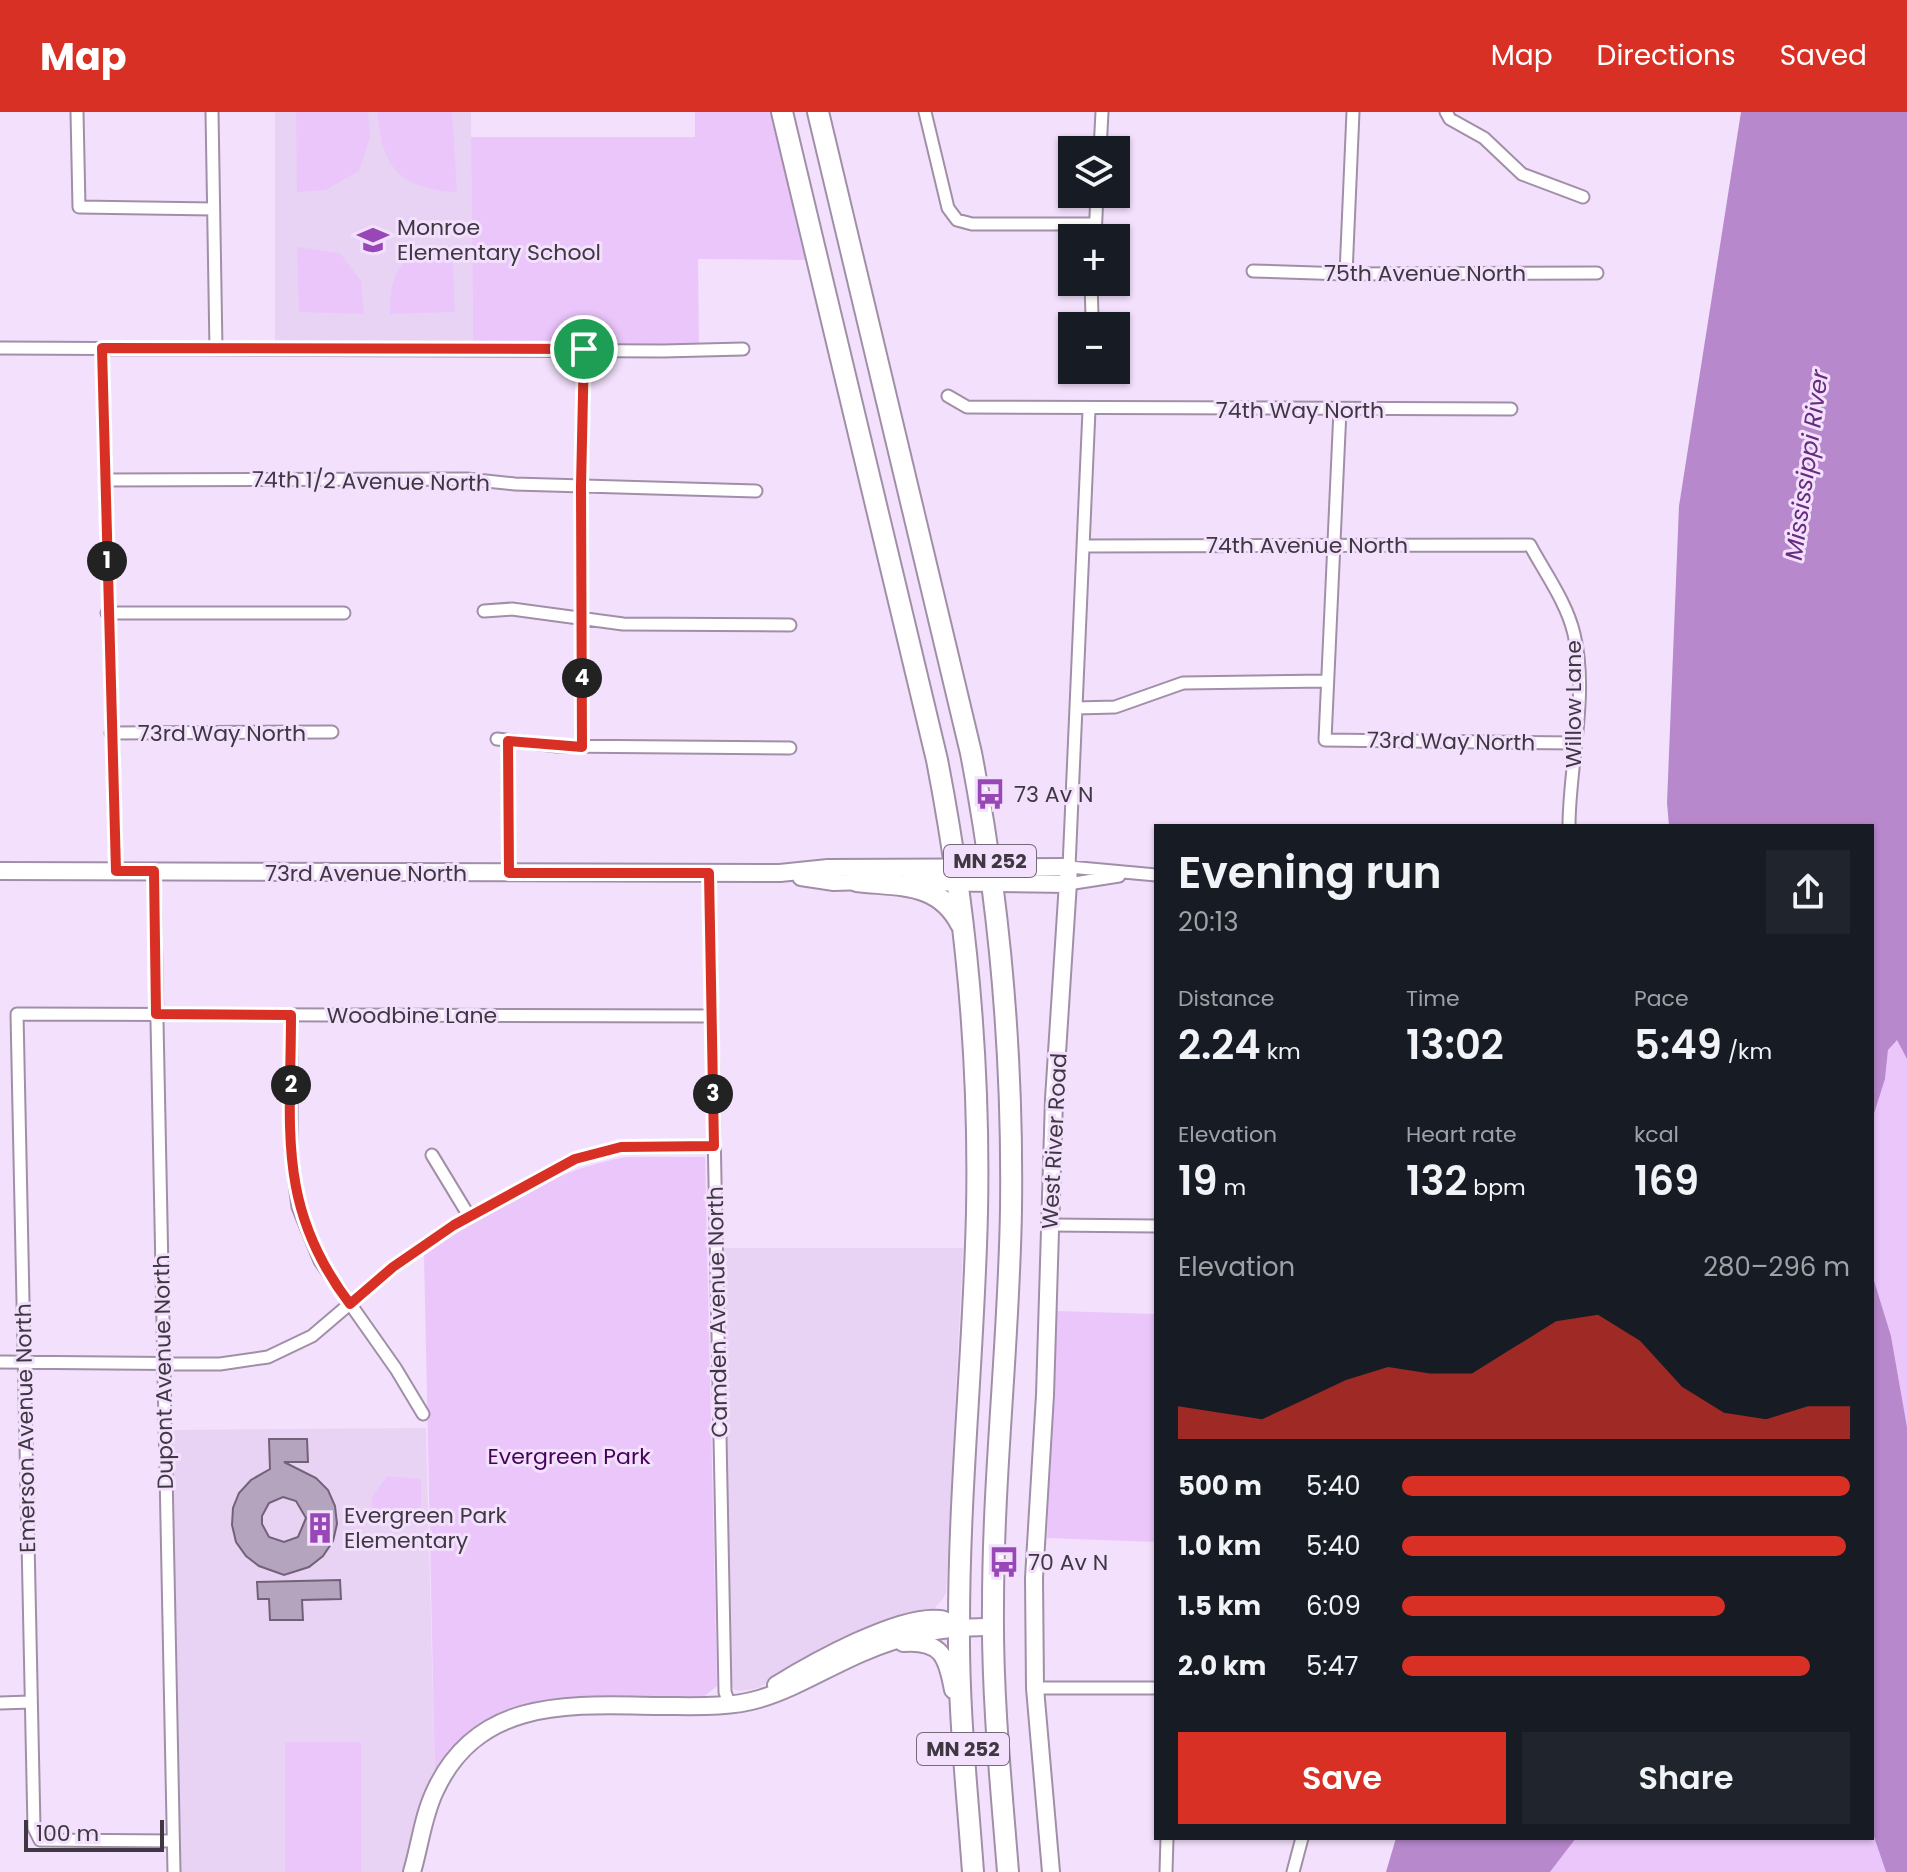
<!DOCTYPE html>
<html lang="en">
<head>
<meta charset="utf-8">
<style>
	:root { --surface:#171b24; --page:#20242c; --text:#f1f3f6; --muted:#9ea1a6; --accent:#d93025 }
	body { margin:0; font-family:Poppins,sans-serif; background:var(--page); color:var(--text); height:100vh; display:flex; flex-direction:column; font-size:30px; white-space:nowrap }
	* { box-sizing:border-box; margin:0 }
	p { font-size:26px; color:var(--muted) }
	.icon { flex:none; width:44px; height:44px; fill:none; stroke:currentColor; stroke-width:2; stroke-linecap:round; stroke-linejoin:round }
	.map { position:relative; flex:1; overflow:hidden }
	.details { position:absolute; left:1154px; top:712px; width:720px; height:1016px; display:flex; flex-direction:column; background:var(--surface); border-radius:0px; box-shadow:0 2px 6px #0004 }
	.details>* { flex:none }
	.buttons { position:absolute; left:1058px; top:24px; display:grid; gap:16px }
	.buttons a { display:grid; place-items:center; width:72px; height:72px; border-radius:0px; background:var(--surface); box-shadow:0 2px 6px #0004; font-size:40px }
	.scale { position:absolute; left:24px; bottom:20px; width:140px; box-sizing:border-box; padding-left:8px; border:4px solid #3f3843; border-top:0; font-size:22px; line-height:28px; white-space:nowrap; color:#3f3843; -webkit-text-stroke:6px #f3e0fc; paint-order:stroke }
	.pin { position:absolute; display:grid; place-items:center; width:68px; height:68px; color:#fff; margin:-34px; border:4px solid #fff; border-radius:50%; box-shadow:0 2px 8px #0007 }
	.km { position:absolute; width:40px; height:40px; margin:-20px; border-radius:50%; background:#222; color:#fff; font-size:22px; line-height:40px; text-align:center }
	.round { display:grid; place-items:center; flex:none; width:84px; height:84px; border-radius:0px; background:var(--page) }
	.overview { display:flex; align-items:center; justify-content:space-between; height:136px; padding:0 24px }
	h1 { font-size:44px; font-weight:600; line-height:60px }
	.stats { display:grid; grid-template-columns:repeat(3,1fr); gap:12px; height:136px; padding:8px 24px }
	.stats div { display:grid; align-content:center }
	.stats b { font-size:40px; font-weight:600 }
	.stats small { font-size:22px; font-weight:400 }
	.stats p { font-size:22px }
	.chart { height:224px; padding:16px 24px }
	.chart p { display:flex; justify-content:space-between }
	.chart svg { width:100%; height:144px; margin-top:8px; fill:var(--accent); opacity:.7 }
	.button { display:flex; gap:16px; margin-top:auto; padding:16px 24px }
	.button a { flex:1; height:92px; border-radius:0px; background:var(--accent); color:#fff; font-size:32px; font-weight:600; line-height:92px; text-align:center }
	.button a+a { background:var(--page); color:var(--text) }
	ul { padding:0 24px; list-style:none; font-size:26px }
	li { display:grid; grid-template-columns:128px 96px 1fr; align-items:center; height:60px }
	li i { height:20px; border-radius:10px; background:var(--accent) }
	header { display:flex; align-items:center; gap:48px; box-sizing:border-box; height:112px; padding:0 40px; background:var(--accent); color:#fff }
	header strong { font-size:38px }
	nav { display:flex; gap:44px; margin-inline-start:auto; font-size:28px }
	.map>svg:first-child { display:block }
	.built { fill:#e9d3f4 }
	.green { fill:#eac6fb }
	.water { fill:#b888cd }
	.building { fill:#b5a4bd; stroke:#726279; stroke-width:2; fill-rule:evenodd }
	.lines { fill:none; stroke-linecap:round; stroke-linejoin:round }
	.street-casing { stroke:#a18fa8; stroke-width:15 }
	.secondary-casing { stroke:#a18fa8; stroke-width:20 }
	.highway-casing { stroke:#a18fa8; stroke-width:24 }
	.street { stroke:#fff; stroke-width:11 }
	.secondary { stroke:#fff; stroke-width:16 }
	.highway { stroke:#fff; stroke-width:20 }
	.route-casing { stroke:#fff; stroke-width:16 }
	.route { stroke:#d93025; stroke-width:10 }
	.labels { text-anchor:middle; stroke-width:6; stroke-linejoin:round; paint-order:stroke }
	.shield { fill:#f3e0fc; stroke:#756a7a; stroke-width:2 }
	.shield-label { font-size:20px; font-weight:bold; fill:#3f3843 }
	.poi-label { font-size:22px; fill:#3f3843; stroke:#f3e0fc; text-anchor:start }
	.street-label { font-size:22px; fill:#3f3843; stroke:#f3e0fc }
	.park-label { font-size:22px; fill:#46035b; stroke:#f3e0fc }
	.water-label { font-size:24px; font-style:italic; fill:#672c7e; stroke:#f3e0fc }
</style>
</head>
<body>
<header>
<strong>Map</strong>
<nav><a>Map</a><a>Directions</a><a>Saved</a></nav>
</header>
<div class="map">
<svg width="1907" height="1760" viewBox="0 0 1907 1760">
	<rect width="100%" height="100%" fill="#f3e0fc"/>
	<!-- built -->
	<path class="built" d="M 275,0 L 471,0 L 473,230 L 275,230 Z
		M 718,1136 L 963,1136 L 946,1481 L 942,1488 L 930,1501 L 831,1534 L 758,1576 L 742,1579 L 735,1578 L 731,1573 Z
		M 426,1316 L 435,1665 L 405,1760 L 181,1760 L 171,1318 Z"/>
	<!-- green -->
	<path class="green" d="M 296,0 L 368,0 L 370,25 L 359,59 L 325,78 L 297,80 Z
		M 378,0 L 452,0 L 457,80 C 402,77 380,56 378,0 Z
		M 695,0 L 770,0 L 806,148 L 698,147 L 699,233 L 473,230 L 471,25 L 695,25 Z
		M 297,135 L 340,141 L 361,169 L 364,202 L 299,200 Z
		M 452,137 L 455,200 L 390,202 C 390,153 404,138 452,137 Z
		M 1897,927 L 1907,947 L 1907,1315 L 1891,1224 L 1872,1162 L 1872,1008 L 1885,967 L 1888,938 Z
		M 628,1045 L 705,1045 L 717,1574 L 701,1587 C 624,1587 527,1571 464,1626 C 453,1636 444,1652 435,1665 L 424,1142 C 487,1102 553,1056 628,1045 Z
		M 1056,1199 L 1156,1202 L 1156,1430 L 1047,1426 Z
		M 387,1364 L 421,1367 L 421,1411 L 373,1411 L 372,1385 Z
		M 285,1630 L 361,1630 L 361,1760 L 285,1760 Z
		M 1872,1719 L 1886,1760 L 1550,1760 L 1576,1726 L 1872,1726 Z"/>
	<!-- water -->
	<path class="water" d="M 1741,0 L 1907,0 L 1907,947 L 1897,928 L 1888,938 L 1885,967 L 1872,1008 L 1872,714 L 1669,714 L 1667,691 L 1679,394 Z
		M 1872,1162 L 1891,1224 L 1907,1315 L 1907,1760 L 1886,1760 L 1872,1719 Z
		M 1396,1726 L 1576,1726 L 1550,1760 L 1386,1760 Z"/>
	<!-- building -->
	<path class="building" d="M 269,1327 L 307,1327 L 308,1350 L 284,1350 L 316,1366 L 328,1378 L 335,1394 L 337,1412 L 333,1429 L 323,1444 L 309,1455 L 284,1463 L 259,1454 L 246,1444 L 236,1430 L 232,1413 L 233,1396 L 239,1381 L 251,1368 L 270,1357 ZM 283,1385 L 296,1389 L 306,1406 L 298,1425 L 284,1430 L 269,1425 L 262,1412 L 262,1404 L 269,1391 Z
		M 340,1468 L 341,1487 L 302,1488 L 303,1508 L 270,1508 L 269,1487 L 258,1487 L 257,1470 Z"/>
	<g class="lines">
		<defs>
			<path id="street" d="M 77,0 L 79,95 L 213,97
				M 212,0 L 216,237
				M 925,0 L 948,96 L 957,108 L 972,112 L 1095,112
				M 1446,0 L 1450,7 L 1484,26 L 1522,62 L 1583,85
				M 1100,38 L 1102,0
				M 1095,126 L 1097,82
				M 1253,159 L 1346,162 L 1597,161
				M 1346,162 L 1353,0
				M 1091,170 L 1092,204
				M 0,236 L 663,239 L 743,237
				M 102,236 L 116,759
				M 948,284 L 967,295 L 1511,297
				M 1089,298 L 1069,755 L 1156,763
				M 1340,298 L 1325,628 L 1576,631
				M 106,368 L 467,367 L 515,372 L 756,379
				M 1083,434 L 1530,433 C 1545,461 1567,491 1574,522 C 1589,583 1569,653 1569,714
				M 484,499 L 512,497 L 623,512 L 790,513
				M 107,501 L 344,501
				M 1076,596 L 1115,595 L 1183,571 L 1327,569
				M 111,621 L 332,620
				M 497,627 L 557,634 L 790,636
				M 508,629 L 509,761
				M 582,635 L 581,374 L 584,237
				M 154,759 L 174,1760
				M 709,761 L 725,1580 L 729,1591
				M 1068,772 L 1119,764
				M 291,903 L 291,1037 L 298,1095 L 320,1149 L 396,1257 L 423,1302
				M 432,1043 L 469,1104
				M 1050,1113 L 1156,1114
				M 0,1250 L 220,1252 L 268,1245 L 312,1224 L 393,1155 L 454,1113 L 575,1047 L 621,1035 L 714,1034
				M 1035,1576 L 1156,1576
				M 0,1591 L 31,1590
				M 173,1729 L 40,1728 L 34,1716 L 17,902 L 712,904
				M 1166,1760 L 1167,1726
				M 1293,1760 L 1302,1726"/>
			<path id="secondary" d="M 0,759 L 780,761 L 828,756 L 1069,755 L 1054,987 L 1045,1283 L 1034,1466 L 1035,1576 L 1051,1760
				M 801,765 L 834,770 L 866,769
				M 909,770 L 1068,772
				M 903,1531 C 942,1528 947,1545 953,1578
				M 776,1573 C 812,1551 899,1502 940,1507 C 945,1507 952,1512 957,1514
				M 412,1760 C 420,1733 423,1704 435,1679 C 479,1583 575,1593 662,1594 C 693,1594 729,1596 759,1587 C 796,1576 828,1555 864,1540 C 905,1522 948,1514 993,1515"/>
			<path id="highway" d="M 782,0 L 937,648 C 966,797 980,949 977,1100 C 974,1238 959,1375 959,1512 C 958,1595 967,1677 973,1760
				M 818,0 L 971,641 C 1000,792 1013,943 1011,1097 C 1009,1230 993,1362 993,1495 C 992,1584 1001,1672 1008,1760
				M 857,769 C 900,774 939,769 961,812"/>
		</defs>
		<!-- street casing -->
		<use href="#street" class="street-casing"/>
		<!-- secondary casing -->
		<use href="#secondary" class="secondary-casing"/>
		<!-- highway casing -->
		<use href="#highway" class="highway-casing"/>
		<!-- street -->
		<use href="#street" class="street"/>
		<!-- secondary -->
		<use href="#secondary" class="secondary"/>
		<!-- highway -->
		<use href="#highway" class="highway"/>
	</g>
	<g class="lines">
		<defs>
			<path id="route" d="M 102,236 L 584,237 L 581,374 L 582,635 L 508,629 L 509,761 L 709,761 L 714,1034 L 621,1035 L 575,1047 L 454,1113 L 393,1155 L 350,1192 C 276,1095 291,1017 291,903 L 156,902 L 154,759 L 116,759 Z"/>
		</defs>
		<!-- route casing -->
		<use href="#route" class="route-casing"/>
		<!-- route -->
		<use href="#route" class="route"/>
	</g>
	<!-- icons -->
	<defs>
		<symbol id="school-bare" viewBox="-9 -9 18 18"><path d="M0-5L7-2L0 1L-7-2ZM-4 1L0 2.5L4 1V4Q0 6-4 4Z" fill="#9747b6" stroke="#f3e0fc" stroke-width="2.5" paint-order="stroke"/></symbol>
		<symbol id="bus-bare" viewBox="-9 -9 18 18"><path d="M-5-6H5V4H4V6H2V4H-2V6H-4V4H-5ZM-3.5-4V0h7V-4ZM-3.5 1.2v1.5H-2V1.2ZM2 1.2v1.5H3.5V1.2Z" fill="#9747b6" stroke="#f3e0fc" stroke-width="2.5" paint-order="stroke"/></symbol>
		<symbol id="building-bare" viewBox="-9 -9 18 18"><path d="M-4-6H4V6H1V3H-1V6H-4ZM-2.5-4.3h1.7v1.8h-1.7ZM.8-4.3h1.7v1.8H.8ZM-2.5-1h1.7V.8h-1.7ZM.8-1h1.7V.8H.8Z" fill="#9747b6" stroke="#f3e0fc" stroke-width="2.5" paint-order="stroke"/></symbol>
	</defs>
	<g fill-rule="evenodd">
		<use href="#school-bare" x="351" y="106" width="44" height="44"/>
		<use href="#bus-bare" x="968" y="660" width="44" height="44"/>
		<use href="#building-bare" x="298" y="1394" width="44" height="44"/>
		<use href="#bus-bare" x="982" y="1428" width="44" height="44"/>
	</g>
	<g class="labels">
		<!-- shield labels -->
		<g class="shield">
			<rect x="944" y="733" width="92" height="32" rx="6"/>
			<rect x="917" y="1621" width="92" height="32" rx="6"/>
		</g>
		<g class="shield-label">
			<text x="990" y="756">MN 252</text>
			<text x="963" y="1644">MN 252</text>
		</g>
		<!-- poi labels -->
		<g class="poi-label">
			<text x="397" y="123">Monroe<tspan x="397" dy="25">Elementary School</tspan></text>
			<text x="1014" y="690">73 Av N</text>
			<text x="344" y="1411">Evergreen Park<tspan x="344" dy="25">Elementary</tspan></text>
			<text x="1028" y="1458">70 Av N</text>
		</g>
		<!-- street labels -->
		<g class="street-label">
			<text x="1425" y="169">75th Avenue North</text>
			<text x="1300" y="306">74th Way North</text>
			<text transform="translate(371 369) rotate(1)" y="8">74th 1/2 Avenue North</text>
			<text x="1307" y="441">74th Avenue North</text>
			<text transform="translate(1573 592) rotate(-90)" y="8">Willow Lane</text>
			<text x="222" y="629">73rd Way North</text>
			<text transform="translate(1451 629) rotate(1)" y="8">73rd Way North</text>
			<text x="366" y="769">73rd Avenue North</text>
			<text x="412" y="911">Woodbine Lane</text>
			<text transform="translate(1054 1029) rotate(-87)" y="8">West River Road</text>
			<text transform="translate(717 1200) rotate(-91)" y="8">Camden Avenue North</text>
			<text transform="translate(163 1260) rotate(-91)" y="8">Dupont Avenue North</text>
			<text transform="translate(25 1316) rotate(-91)" y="8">Emerson Avenue North</text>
		</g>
		<!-- park labels -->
		<g class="park-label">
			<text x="569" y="1352">Evergreen Park</text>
		</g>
		<!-- water labels -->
		<g class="water-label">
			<text transform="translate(1807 353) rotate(-82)" y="8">Mississippi River</text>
		</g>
	</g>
</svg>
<div class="buttons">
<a><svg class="icon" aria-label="layers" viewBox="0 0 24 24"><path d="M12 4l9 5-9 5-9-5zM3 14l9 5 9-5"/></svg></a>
<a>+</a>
<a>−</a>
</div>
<div class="scale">100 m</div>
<div class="pin" style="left:584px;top:237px;background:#1e9e55"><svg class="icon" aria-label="arrive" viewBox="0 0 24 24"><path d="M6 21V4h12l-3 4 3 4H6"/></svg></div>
<b class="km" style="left:107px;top:449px">1</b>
<b class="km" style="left:291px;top:973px">2</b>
<b class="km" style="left:713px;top:982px">3</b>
<b class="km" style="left:582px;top:566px">4</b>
<section class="details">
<div class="overview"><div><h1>Evening run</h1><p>20:13</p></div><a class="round"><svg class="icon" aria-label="share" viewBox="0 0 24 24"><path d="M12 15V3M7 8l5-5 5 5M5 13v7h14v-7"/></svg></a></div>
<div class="stats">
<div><p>Distance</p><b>2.24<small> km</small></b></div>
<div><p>Time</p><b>13:02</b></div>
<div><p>Pace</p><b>5:49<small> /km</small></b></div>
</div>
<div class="stats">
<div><p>Elevation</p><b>19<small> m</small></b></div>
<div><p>Heart rate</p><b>132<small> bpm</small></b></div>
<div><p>kcal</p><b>169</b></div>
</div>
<div class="chart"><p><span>Elevation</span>280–296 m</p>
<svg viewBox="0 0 160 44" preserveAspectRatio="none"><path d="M0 44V34L10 36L20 38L30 32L40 26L50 22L60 24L70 24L80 16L90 8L100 6L110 14L120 28L130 36L140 38L150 34L160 34V44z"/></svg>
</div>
<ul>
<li><b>500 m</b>5:40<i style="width:100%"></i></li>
<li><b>1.0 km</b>5:40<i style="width:99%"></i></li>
<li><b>1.5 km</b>6:09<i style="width:72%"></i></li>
<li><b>2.0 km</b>5:47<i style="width:91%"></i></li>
</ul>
<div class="button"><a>Save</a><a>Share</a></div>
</section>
</div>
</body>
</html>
